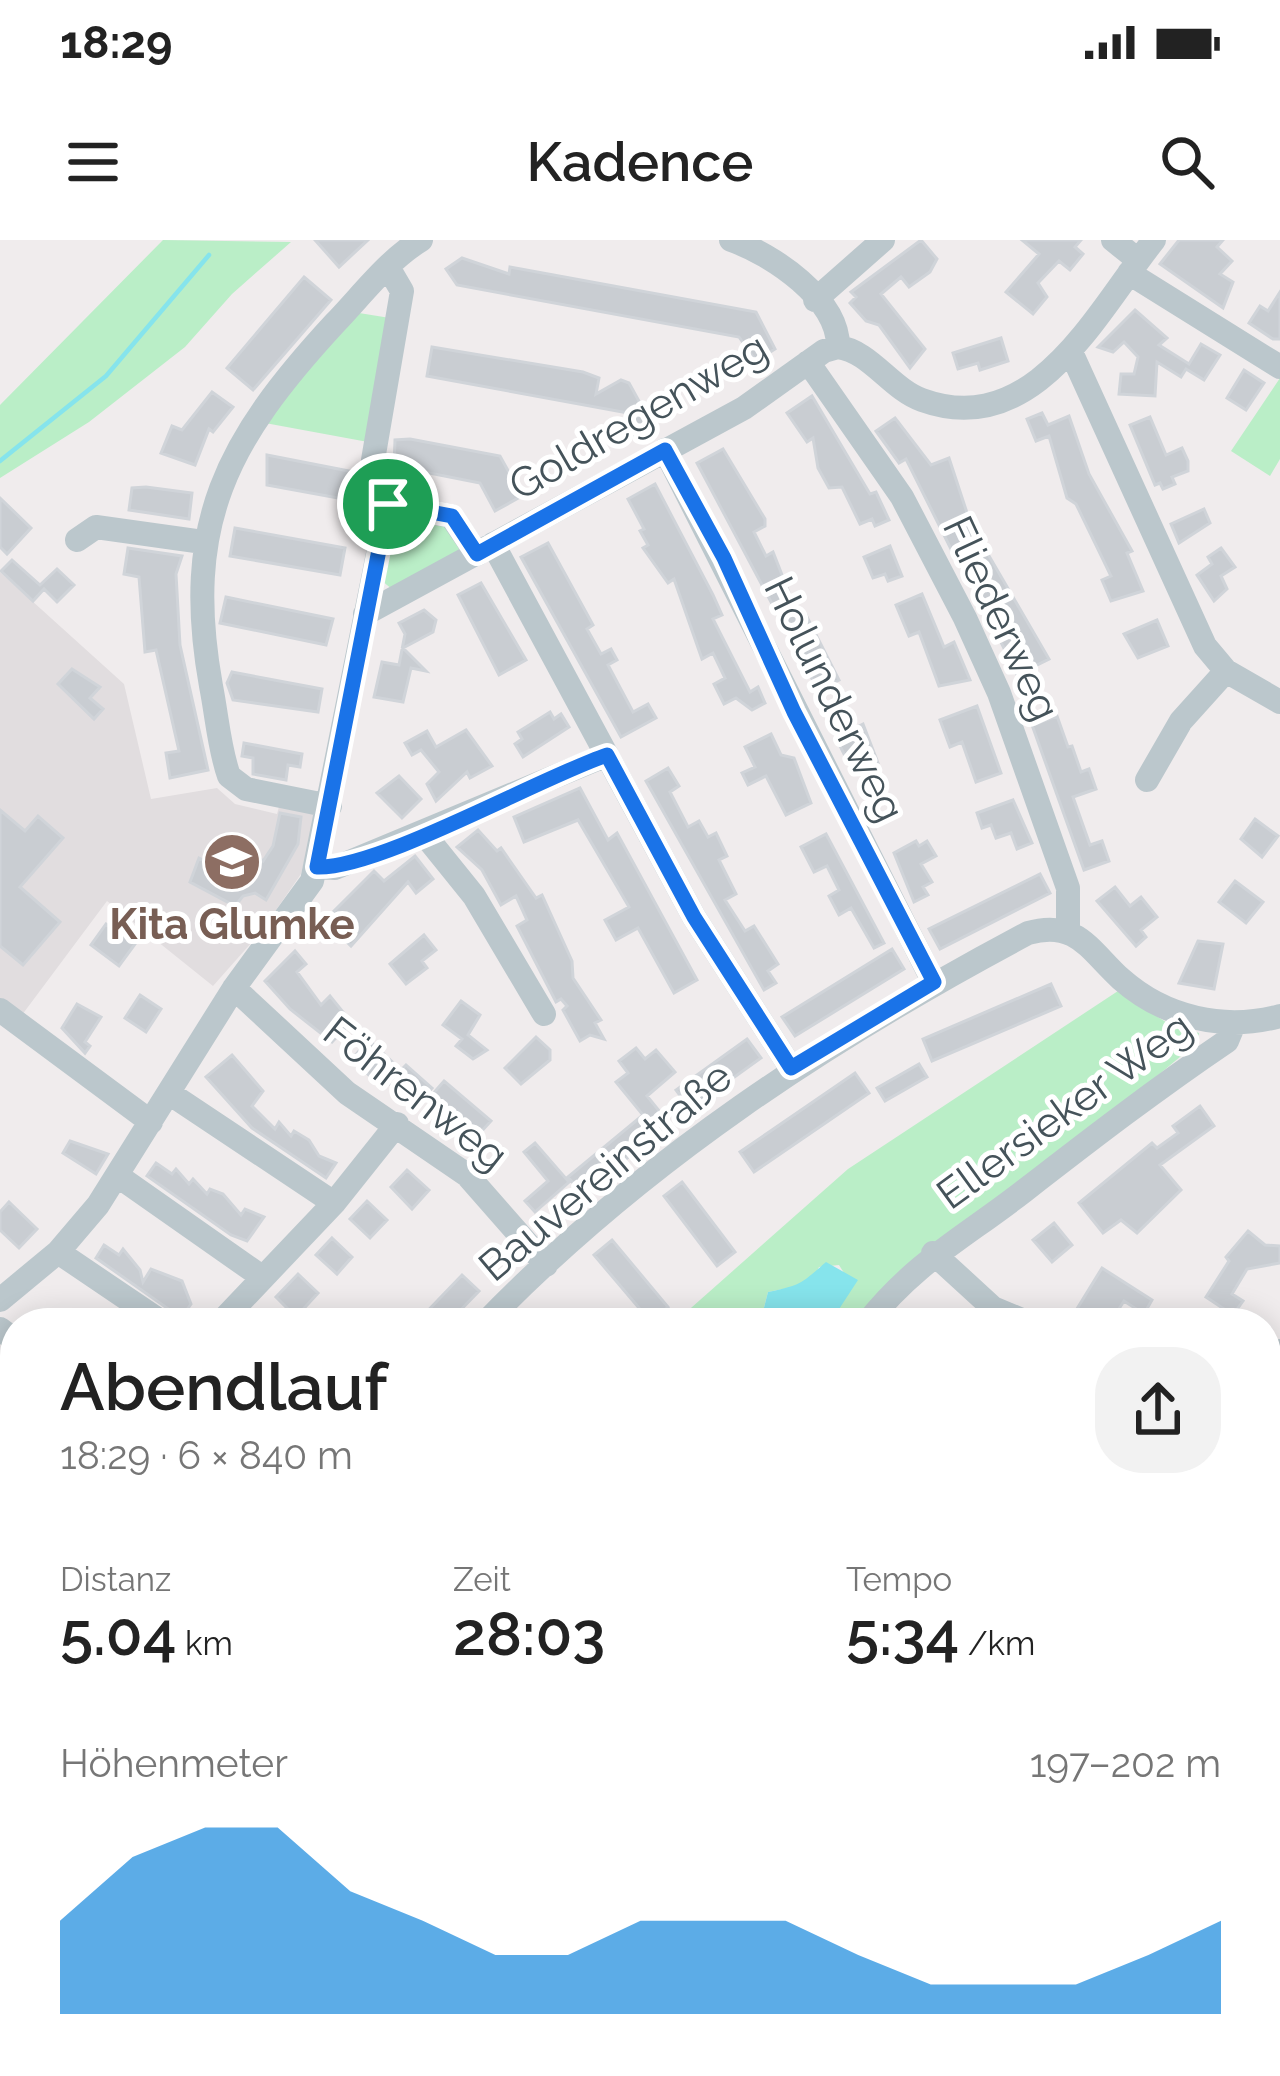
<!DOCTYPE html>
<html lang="de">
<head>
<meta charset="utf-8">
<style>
	:root { --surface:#fff; --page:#f2f2f2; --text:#222; --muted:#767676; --accent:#1889de }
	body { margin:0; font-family:Raleway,sans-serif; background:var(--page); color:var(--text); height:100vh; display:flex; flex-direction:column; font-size:45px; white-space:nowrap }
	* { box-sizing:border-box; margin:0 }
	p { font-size:39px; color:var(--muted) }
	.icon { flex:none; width:66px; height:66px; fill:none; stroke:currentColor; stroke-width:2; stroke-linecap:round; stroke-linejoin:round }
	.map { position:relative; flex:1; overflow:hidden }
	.panel { position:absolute; left:0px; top:1068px; width:1281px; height:768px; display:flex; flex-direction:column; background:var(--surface); border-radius:48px 48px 0 0; box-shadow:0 6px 30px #0003 }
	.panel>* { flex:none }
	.pin { position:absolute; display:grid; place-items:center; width:102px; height:102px; color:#fff; margin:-51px; border:6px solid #fff; border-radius:50%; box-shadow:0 3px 12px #0007 }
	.round { display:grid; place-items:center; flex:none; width:126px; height:126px; border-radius:48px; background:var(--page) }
	.headline { display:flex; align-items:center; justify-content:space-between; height:204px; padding:0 60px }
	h1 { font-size:66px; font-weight:600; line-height:90px }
	.stats { display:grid; grid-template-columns:repeat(3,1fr); gap:18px; height:204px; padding:12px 60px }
	.stats div { display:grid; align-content:center }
	.stats b { font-size:60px; font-weight:600 }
	.stats small { font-size:33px; font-weight:400 }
	.stats p { font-size:33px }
	.chart { height:336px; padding:24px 60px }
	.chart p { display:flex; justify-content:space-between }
	.chart svg { width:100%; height:216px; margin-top:12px; fill:var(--accent); opacity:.7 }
	.status { display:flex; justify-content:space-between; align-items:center; height:84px; padding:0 60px; background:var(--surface); direction:ltr }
	.status svg { height:33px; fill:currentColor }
	header { display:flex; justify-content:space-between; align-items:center; height:156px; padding:0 60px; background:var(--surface); font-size:54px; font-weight:600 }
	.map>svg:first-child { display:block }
	.education { fill:#e1dddf }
	.green { fill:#baeec7 }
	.water { fill:#86e4ec }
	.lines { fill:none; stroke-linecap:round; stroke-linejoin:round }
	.stream { stroke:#86e4ec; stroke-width:4.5 }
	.building { fill:#c9cdd2; stroke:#d0d4d9; stroke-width:3 }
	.minor { stroke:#bbc7cc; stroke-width:24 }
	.route-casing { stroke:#fff; stroke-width:24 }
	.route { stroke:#1a73e8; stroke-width:15 }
	.labels { text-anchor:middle; stroke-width:10; stroke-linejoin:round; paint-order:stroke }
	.street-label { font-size:42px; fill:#45535a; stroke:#fff }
	.education-label { font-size:42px; font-weight:bold; fill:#785e54; stroke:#fff }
</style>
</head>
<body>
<div class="status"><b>18:29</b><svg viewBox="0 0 49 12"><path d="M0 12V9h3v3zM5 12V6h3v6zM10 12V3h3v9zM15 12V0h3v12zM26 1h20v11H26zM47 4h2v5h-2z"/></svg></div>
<header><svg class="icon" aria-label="menu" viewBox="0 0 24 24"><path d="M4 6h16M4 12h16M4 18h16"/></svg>Kadence<svg class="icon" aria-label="search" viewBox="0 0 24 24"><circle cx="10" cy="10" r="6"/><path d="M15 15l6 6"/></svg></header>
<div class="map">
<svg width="1280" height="1836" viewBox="0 0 1280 1836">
	<rect width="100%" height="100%" fill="#f0eced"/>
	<!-- education -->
	<path class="education" d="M 0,332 L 124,444 L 151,559 L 217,548 L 235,564 L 277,574 L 280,563 L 316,575 L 301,634 L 260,693 L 213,746 L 107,661 L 19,779 L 0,765 Z"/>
	<!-- green -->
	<path class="green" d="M 163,0 L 291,2 L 232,54 L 185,107 L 89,182 L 0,238 L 0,165 Z
		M 359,73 L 390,78 L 368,202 L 265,183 L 309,124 Z
		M 1280,138 L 1280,219 L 1270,236 L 1231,211 Z
		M 397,277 L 447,280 L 461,304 L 457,315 L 393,350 L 381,340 Z
		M 1118,751 L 1172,786 L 1199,793 L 1197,803 C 1133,855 1071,911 1004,959 C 945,1000 899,1021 859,1083 L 830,1083 L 851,1044 L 839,1025 L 819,1027 C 809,1049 789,1047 768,1052 L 760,1083 L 674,1083 L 848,929 Z
		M 68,1821 L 530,1821 L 517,1836 L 290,1836 L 274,1823 L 255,1836 L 57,1836 Z"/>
	<!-- water -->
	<path class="water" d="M 826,1022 L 858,1040 L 830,1083 L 760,1083 L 768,1052 C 801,1045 801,1044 826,1022 Z"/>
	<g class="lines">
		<!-- stream -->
		<path class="stream" d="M 0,221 L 106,136 L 209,15
			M 113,1836 L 123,1821"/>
	</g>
	<!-- building -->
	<path class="building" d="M 315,0 L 368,0 L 339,27 Z
		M 921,0 L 937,19 L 930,32 L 909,47 L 901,37 L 881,54 L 925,109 L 910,128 L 879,85 L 866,81 L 850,63 L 856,57 L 851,52 Z
		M 1022,0 L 1081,0 L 1075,7 L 1083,14 L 1070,30 L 1059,21 L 1038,43 L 1047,57 L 1033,74 L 1006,52 L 1039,14 Z
		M 1179,0 L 1223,0 L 1217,7 L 1232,21 L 1220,34 L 1233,42 L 1223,68 L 1160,24 Z
		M 462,18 L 509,34 L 510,27 L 756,72 L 775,109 L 756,121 L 739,97 L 457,45 L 446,29 Z
		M 304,37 L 331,60 L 253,150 L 227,128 Z
		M 1280,52 L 1280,99 L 1273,99 L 1249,83 L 1260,66 L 1268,71 Z
		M 1135,70 L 1167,98 L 1159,105 L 1189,124 L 1201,104 L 1220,115 L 1204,140 L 1186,129 L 1181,137 L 1157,122 L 1155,156 L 1119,154 L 1121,134 L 1134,134 L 1138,117 L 1124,102 L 1113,112 L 1098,107 Z
		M 1001,98 L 1008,121 L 980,130 L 978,123 L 958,129 L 953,113 Z
		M 432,107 L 583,132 L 599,138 L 596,154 L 621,140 L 629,143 L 652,185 L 626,199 L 619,186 L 639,175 L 427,136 Z
		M 1244,130 L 1264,143 L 1246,170 L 1227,158 Z
		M 212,152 L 233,167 L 213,192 L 209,189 L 195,225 L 161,213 L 172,186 L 182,190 Z
		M 812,156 L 870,254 L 876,252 L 889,280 L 875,286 L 872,279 L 860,284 L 842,247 L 829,248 L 818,228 L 813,198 L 807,202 L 787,173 Z
		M 1042,173 L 1048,185 L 1069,176 L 1089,234 L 1132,311 L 1127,313 L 1143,351 L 1111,361 L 1102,340 L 1111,336 L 1076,264 L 1067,258 L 1049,196 L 1036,201 L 1027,179 Z
		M 1150,177 L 1166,215 L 1182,208 L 1188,221 L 1188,231 L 1172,237 L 1175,244 L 1163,249 L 1160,243 L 1155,245 L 1130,185 Z
		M 895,178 L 931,225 L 949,218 L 971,285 L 1049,419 L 1017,435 L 975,349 L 984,344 L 975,307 L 954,315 L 906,219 L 899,223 L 876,191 Z
		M 410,199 L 500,216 L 522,256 L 495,271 L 480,243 L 394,226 L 395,200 Z
		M 723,209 L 765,279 L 765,286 L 754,292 L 766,316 L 773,312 L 799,378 L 806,375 L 839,440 L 818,450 L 697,223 Z
		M 267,215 L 354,232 L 349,260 L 267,245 Z
		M 655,244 L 713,355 L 722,375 L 713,379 L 750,452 L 758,447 L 765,463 L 752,470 L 736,458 L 724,464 L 714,444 L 725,438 L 713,413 L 702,419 L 674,339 L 668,343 L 643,308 L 648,305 L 640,291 L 644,289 L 628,259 Z
		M 146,247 L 192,253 L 189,279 L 129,270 L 132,248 Z
		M 0,258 L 31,288 L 7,314 L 0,307 Z
		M 1204,269 L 1210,283 L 1179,303 L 1171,284 Z
		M 235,288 L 345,308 L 340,335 L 230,316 Z
		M 548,303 L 593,385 L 587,389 L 601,414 L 611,409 L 617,420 L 608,425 L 633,472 L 648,464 L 656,478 L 621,497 L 521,317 Z
		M 890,306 L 902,336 L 888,341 L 885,334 L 873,338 L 864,317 Z
		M 128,308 L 182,316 L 176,334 L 180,405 L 208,530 L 170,538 L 166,513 L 179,511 L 156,410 L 145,412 L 139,337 L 124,334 Z
		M 1221,308 L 1235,327 L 1221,336 L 1227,349 L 1214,361 L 1197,335 L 1212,324 L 1208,317 Z
		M 12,320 L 40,345 L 57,329 L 74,345 L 57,362 L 44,349 L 33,361 L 1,331 Z
		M 481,343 L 526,420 L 499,435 L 458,355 Z
		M 922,354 L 944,407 L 954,402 L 970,440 L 939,446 L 919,392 L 909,396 L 896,365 Z
		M 226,357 L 333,379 L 326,405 L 220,383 Z
		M 424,370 L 436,380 L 433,392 L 403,408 L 426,431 L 411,428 L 403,462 L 374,457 L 382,422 L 399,425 L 405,394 L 399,383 Z
		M 1157,380 L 1168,406 L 1138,418 L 1124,394 Z
		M 72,429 L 100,447 L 90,458 L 103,469 L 94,479 L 58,444 Z
		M 232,432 L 322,449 L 318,472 L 233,460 L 227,443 Z
		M 977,466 L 1001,533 L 976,542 L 962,502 L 950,507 L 940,480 Z
		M 550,472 L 554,479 L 561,474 L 569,487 L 523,517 L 515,504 L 522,499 L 518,492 Z
		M 1057,476 L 1068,507 L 1072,506 L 1081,532 L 1089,529 L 1096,549 L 1073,557 L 1090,605 L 1102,601 L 1109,621 L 1084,630 L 1032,485 Z
		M 863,484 L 878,523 L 854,534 L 836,498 Z
		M 466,490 L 492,526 L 470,538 L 467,532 L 436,561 L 427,544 L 439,532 L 421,510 L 412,515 L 405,503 L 427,491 L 436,507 Z
		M 771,494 L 781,515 L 794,518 L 811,563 L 786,575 L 766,536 L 748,545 L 742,533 L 755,527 L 745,507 Z
		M 244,503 L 302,514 L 300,527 L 288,525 L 286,540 L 253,534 L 253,518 L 242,516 Z
		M 668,528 L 679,546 L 670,552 L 688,587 L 699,581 L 708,597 L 716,593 L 727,616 L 719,620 L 736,654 L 725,660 L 745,691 L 754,686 L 778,724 L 768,731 L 776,743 L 764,750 L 646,541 Z
		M 399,536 L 421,559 L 402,578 L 377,553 Z
		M 580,548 L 608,600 L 617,593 L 697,740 L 674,753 L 638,688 L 616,700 L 605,680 L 629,667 L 578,580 L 524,602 L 514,577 Z
		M 1013,560 L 1032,603 L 1017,609 L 1011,593 L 996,598 L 991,585 L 982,588 L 977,573 Z
		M 0,570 L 25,591 L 38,576 L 63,598 L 20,647 L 60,682 L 23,725 L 0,706 Z
		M 280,573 L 301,577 L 298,604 L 266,660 L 255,653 L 243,656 L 235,666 L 190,642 L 199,618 L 235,637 L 228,600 L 243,597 L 245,608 L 263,621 L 273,606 Z
		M 1255,579 L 1278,596 L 1262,617 L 1241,599 Z
		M 478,590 L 497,611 L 501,608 L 536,658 L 542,655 L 572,721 L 573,738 L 601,780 L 595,783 L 604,799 L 590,795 L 580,801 L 563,770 L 567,766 L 561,759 L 556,762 L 517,686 L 527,680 L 516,656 L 501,665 L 482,630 L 457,607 Z
		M 826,594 L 884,703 L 874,708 L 851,668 L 839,675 L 829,656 L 839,650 L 827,626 L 814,632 L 801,607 Z
		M 916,601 L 919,606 L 927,601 L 936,616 L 921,624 L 932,642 L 923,647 L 928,655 L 914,662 L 894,613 Z
		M 415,616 L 433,639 L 416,653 L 408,642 L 351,706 L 325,680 L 374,631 L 384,641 Z
		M 1040,634 L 1050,653 L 940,709 L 929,689 Z
		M 1235,641 L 1263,662 L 1246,683 L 1219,662 Z
		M 1115,647 L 1130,666 L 1141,657 L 1157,677 L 1141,690 L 1146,697 L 1136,706 L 1097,661 Z
		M 106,684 L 135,704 L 119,726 L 91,705 Z
		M 424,695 L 436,710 L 422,721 L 427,728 L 406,744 L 390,724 Z
		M 1198,701 L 1223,704 L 1214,749 L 1179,743 Z
		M 892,709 L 904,729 L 795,796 L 782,777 Z
		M 295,711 L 306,724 L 297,732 L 321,765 L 330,756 L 351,782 L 332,802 L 290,769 L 265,741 Z
		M 1051,744 L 1061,766 L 932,821 L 923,799 Z
		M 140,755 L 161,769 L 146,792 L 125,778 Z
		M 461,761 L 480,775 L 468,795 L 487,810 L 473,819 L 456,806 L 462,799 L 443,785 Z
		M 77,764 L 101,777 L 85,802 L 90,806 L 85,813 L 62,788 Z
		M 536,797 L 550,810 L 550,820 L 521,844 L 505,828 Z
		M 747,799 L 761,818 L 690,869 L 676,850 Z
		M 369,800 L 401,830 L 406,825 L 432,848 L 415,867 L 378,833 L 373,839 L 352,819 Z
		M 636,808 L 645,819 L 656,810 L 675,832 L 647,856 L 669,883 L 583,955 L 568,937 L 643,875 L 616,842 L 628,833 L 619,821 Z
		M 232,815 L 263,851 L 252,866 L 275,889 L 279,882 L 291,896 L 294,891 L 309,900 L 319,916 L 336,923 L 326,938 L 252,888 L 206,837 Z
		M 919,824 L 927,837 L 885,861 L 877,848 Z
		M 855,833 L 869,853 L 754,932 L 740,912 Z
		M 444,841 L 491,881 L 469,905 L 450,888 L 457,881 L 430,857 Z
		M 1200,866 L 1214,886 L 1160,925 L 1181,950 L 1137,993 L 1121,980 L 1103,993 L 1079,963 L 1152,903 L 1157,908 L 1178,893 L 1173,886 Z
		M 70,901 L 108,914 L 96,934 L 63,913 Z
		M 535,903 L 569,942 L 535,972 L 525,961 L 548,941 L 524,912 Z
		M 156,923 L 172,934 L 176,929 L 189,944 L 193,939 L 207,954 L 210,949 L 223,954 L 241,975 L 245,969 L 264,977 L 247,1001 L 231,995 L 147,936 Z
		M 407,930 L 429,950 L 412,969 L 391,947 Z
		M 682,942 L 735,1012 L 717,1026 L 664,956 Z
		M 367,961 L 387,980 L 370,998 L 350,979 Z
		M 9,962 L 37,989 L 19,1008 L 0,990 L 0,972 Z
		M 1054,983 L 1072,1005 L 1052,1022 L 1033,1000 Z
		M 1248,991 L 1265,1005 L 1280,1006 L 1280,1023 L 1247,1029 L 1232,1054 L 1243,1061 L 1233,1075 L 1206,1057 L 1229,1021 L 1226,1017 Z
		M 332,998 L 352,1017 L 337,1034 L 316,1015 Z
		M 612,1000 L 668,1067 L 651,1082 L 594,1015 Z
		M 104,1005 L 119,1015 L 123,1009 L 140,1030 L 143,1042 L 151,1029 L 182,1041 L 191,1064 L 181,1078 L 96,1018 Z
		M 1102,1028 L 1152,1060 L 1144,1074 L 1124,1061 L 1110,1083 L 1083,1083 L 1072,1077 Z
		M 298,1034 L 318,1053 L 296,1077 L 276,1057 Z
		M 462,1035 L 479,1051 L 448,1083 L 416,1083 Z
		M 1280,1623 L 1280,1721 L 1266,1698 L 1266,1633 Z
		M 1266,1797 L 1280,1829 L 1249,1836 L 1241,1821 L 1266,1821 Z
		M 859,1821 L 926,1821 L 902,1836 L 868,1836 Z"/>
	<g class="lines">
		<!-- minor -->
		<path class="minor" d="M 731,0 C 772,14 839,59 838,107
			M 1113,0 L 1138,20
			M 388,27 L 402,51 L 373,220 L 388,264
			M 1129,33 L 1280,127
			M 815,60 L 883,0
			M 838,107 C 870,111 891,149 922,160 C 1035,201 1097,71 1154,0
			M 1071,112 L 1205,406 L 1226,431 L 1280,462
			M 808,122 L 902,257 L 965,378 L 999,453 L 1068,648 L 1068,691
			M 665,210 L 934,743
			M 77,300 L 96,287 L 203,302
			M 493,304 L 694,677 L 791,828
			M 365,374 L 744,168 L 824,111 L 838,107
			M 1147,540 L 1181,481 L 1226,431
			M 330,566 L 246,549 L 229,536 C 219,508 217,476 211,446 C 182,284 226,201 335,83 C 362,55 388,20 421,0
			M 424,594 L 474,656 L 544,774
			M 318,627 L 335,628 L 607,515
			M 234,748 L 347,853 L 467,935 L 546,1025
			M 0,770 L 151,882
			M 169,853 L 334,963
			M 118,936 L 262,1037
			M 58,1012 L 163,1083
			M 933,1013 L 993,1068 L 1029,1083
			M 0,1060 L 58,1012 L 98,965 L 234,748 L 312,641 L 388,264 L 451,276 L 477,314
			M 220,1083 L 334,963 L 397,884
			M 485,1083 C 642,921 830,798 1028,693 C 1077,679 1090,711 1121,739 C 1165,778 1224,791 1280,776
			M 867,1083 C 915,1022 965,997 1024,951 C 1091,899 1156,849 1227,801 L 1234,784
			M 0,1089 L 15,1100
			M 1266,1136 L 1280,1111
			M 1266,1178 L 1280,1185
			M 0,1209 L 15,1217
			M 0,1307 L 15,1312
			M 1266,1446 L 1280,1461
			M 0,1533 L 15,1539
			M 1266,1748 L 1280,1773
			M 0,1769 L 15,1742
			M 791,1836 L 813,1821
			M 1165,1836 L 1187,1821"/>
	</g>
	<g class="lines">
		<defs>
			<path id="route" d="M 665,210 L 724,318 L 794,472 L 934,742 L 791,828 L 694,677 L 607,515 C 537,539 379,629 317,627 L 388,264 L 452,276 L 477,314 Z"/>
		</defs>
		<!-- route casing -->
		<use href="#route" class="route-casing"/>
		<!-- route -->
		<use href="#route" class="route"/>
	</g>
	<!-- icons -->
	<defs>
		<symbol id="school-disc" viewBox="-11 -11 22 22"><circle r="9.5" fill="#8d6e63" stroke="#fff"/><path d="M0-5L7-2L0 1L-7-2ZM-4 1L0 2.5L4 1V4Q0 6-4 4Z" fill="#fff"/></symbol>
	</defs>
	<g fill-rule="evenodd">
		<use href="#school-disc" x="199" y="589" width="66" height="66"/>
	</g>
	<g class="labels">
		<!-- street labels -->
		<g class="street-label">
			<text transform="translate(638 176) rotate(-30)" y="15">Goldregenweg</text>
			<text transform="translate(1002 378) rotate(65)" y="15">Fliederweg</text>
			<text transform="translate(835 459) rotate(64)" y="15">Holunderweg</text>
			<text transform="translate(416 853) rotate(38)" y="15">Föhrenweg</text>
			<text transform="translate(1064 870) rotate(-36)" y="15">Ellersieker Weg</text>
			<text transform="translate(605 931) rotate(-40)" y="15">Bauvereinstraße</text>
		</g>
		<!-- education labels -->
		<g class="education-label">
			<text x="232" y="699">Kita Glumke</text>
		</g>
	</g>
</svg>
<div class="pin" style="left:388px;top:264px;background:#1e9e55"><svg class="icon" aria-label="arrive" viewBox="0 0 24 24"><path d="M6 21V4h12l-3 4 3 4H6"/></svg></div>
<section class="panel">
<div class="headline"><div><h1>Abendlauf</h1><p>18:29 · 6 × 840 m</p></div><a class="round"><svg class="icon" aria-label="share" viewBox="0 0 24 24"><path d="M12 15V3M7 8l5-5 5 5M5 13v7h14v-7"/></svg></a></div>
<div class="stats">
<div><p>Distanz</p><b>5.04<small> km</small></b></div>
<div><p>Zeit</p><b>28:03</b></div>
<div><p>Tempo</p><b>5:34<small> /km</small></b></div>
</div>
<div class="chart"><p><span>Höhenmeter</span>197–202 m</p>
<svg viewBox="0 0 160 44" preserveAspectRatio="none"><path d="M0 44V25L10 12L20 6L30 6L40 19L50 25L60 32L70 32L80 25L90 25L100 25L110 32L120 38L130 38L140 38L150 32L160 25V44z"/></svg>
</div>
</section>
</div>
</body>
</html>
